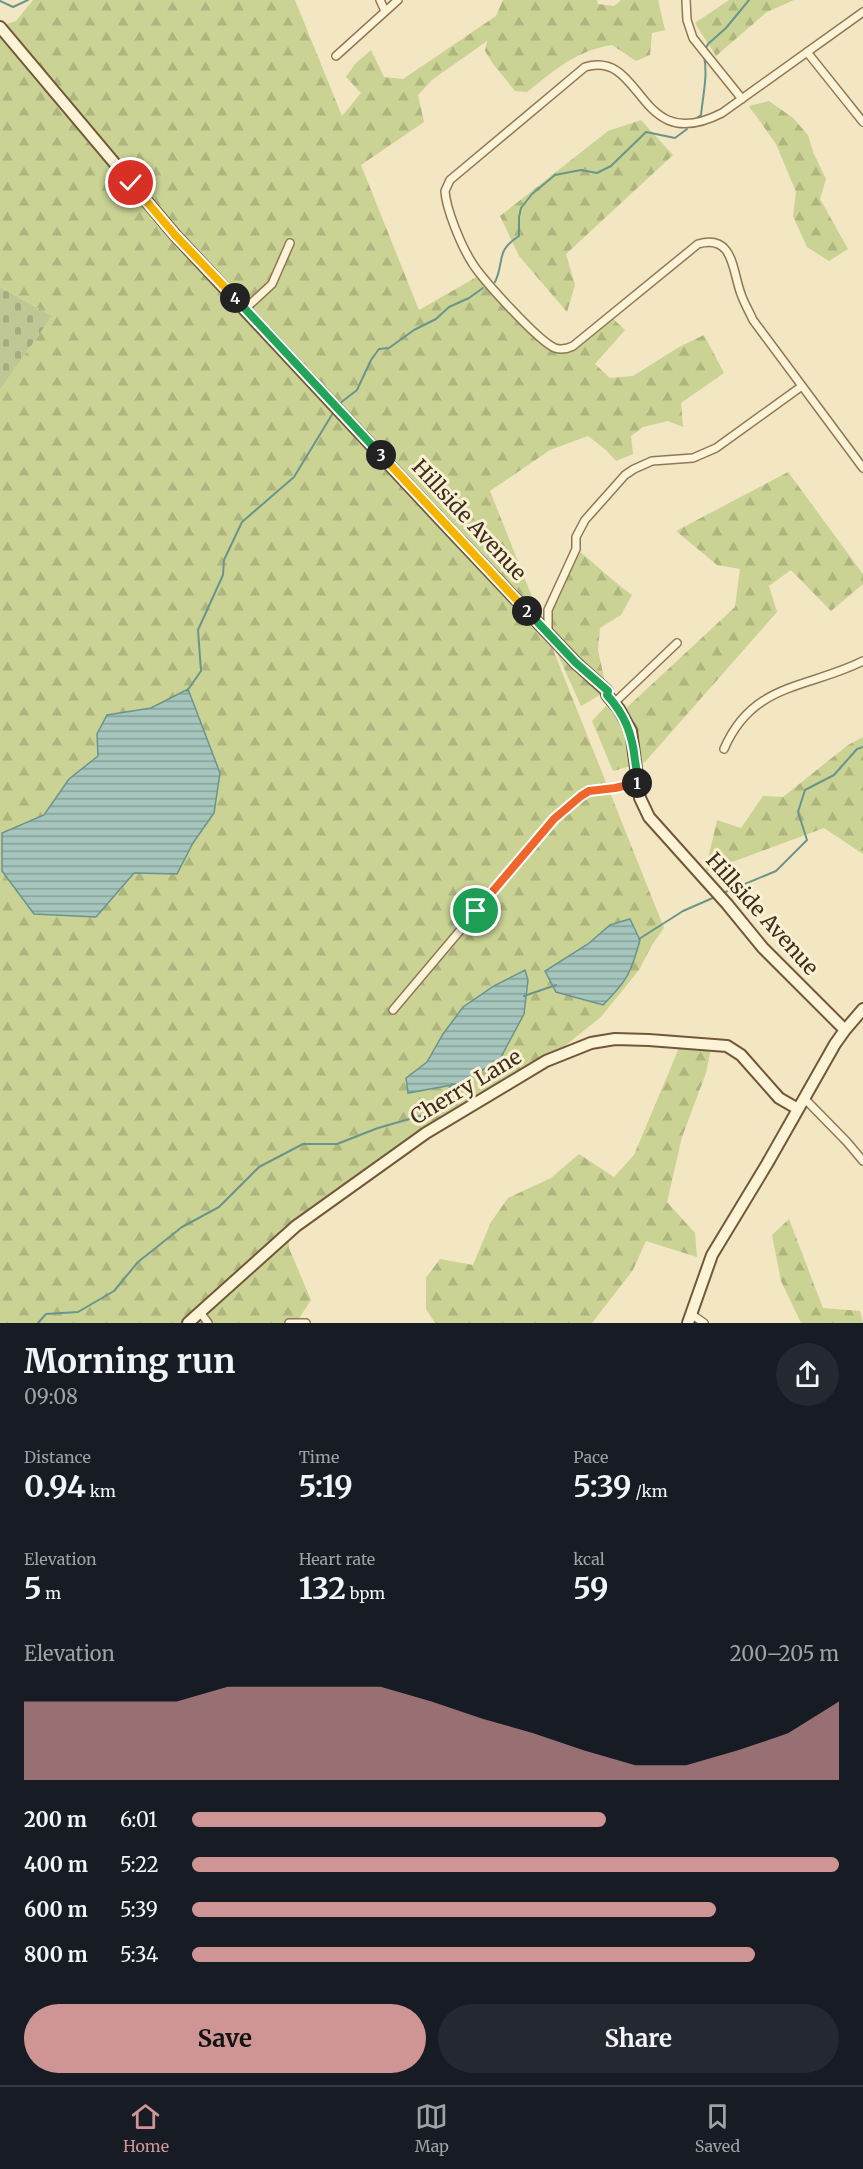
<!DOCTYPE html>
<html lang="en">
<head>
<meta charset="utf-8">
<style>
	:root { --surface:#171b24; --page:#242831; --text:#f1f3f6; --muted:#9ea1a6; --line:#363941; --accent:#cf9595 }
	body { margin:0; font-family:Merriweather,serif; background:var(--page); color:var(--text); height:100vh; display:flex; flex-direction:column; font-size:22px; white-space:nowrap }
	* { box-sizing:border-box; margin:0 }
	p { font-size:20px; color:var(--muted) }
	.icon { flex:none; width:33px; height:33px; fill:none; stroke:currentColor; stroke-width:2; stroke-linecap:round; stroke-linejoin:round }
	.map { position:relative; height:1323px; overflow:hidden }
	.sheet { display:flex; flex-direction:column; background:var(--surface); flex:1 }
	.sheet>* { flex:none }
	.pin { position:absolute; display:grid; place-items:center; width:51px; height:51px; color:#fff; margin:-26px; border:3px solid #fff; border-radius:50%; box-shadow:0 2px 6px #0007 }
	.km { position:absolute; width:30px; height:30px; margin:-15px; border-radius:50%; background:#222; color:#fff; font-size:16px; line-height:30px; text-align:center }
	.round { display:grid; place-items:center; flex:none; width:63px; height:63px; border-radius:32px; background:var(--page) }
	.headline { display:flex; align-items:center; justify-content:space-between; height:102px; padding:0 24px }
	h1 { font-size:33px; font-weight:700; line-height:45px }
	.metrics { display:grid; grid-template-columns:repeat(3,1fr); gap:9px; height:102px; padding:6px 24px }
	.metrics div { display:grid; align-content:center }
	.metrics b { font-size:30px; font-weight:700 }
	.metrics small { font-size:16px; font-weight:400 }
	.metrics p { font-size:16px }
	.chart { height:168px; padding:12px 24px }
	.chart p { display:flex; justify-content:space-between }
	.chart svg { width:100%; height:108px; margin-top:6px; fill:var(--accent); opacity:.7 }
	.primary-button { display:flex; gap:12px; margin-top:auto; padding:12px 24px }
	.primary-button a { flex:1; height:69px; border-radius:36px; background:var(--accent); color:#111; font-size:24px; font-weight:700; line-height:69px; text-align:center }
	.primary-button a+a { background:var(--page); color:var(--text) }
	ul { padding:0 24px; list-style:none; font-size:20px }
	li { display:grid; grid-template-columns:96px 72px 1fr; align-items:center; height:45px }
	li i { height:15px; border-radius:8px; background:var(--accent) }
	.tab-bar { display:flex; justify-content:space-around; align-items:center; height:84px; border-top:2px solid var(--line); background:var(--surface); font-size:16px; color:var(--muted) }
	.tab-bar a { display:grid; justify-items:center; gap:3px }
	.tab-bar .active { color:var(--accent) }
	.map>svg:first-child { display:block }
	.forest { fill:url(#forest-firs) }
	.cemetery { fill:url(#cemetery-stones) }
	.water { fill:url(#water-rules); stroke:#6a958c; stroke-width:1.5 }
	.lines { fill:none; stroke-linecap:round; stroke-linejoin:round }
	.stream { stroke:#6a958c; stroke-width:2 }
	.street-casing { stroke:#907756; stroke-width:10 }
	.secondary-casing { stroke:#72583a; stroke-width:14 }
	.street { stroke:#fdf3d7; stroke-width:7 }
	.secondary { stroke:#fdf3d7; stroke-width:10 }
	.split-1-casing { stroke:#fff; stroke-width:12 }
	.split-2-casing { stroke:#fff; stroke-width:12 }
	.split-3-casing { stroke:#fff; stroke-width:12 }
	.split-4-casing { stroke:#fff; stroke-width:12 }
	.split-5-casing { stroke:#fff; stroke-width:12 }
	.split-1 { stroke:#f0652b; stroke-width:8 }
	.split-2 { stroke:#22a559; stroke-width:8 }
	.split-3 { stroke:#f5b400; stroke-width:8 }
	.split-4 { stroke:#22a559; stroke-width:8 }
	.split-5 { stroke:#f5b400; stroke-width:8 }
	.labels { text-anchor:middle; stroke-width:6; stroke-linejoin:round; paint-order:stroke }
	.street-label { font-size:21px; fill:#3e2e1c; stroke:#faf0d3 }
</style>
</head>
<body>
<div class="map">
<svg width="863" height="1323" viewBox="0 0 863 1323">
	<defs>
		<pattern id="forest-firs" width="22" height="20" patternUnits="userSpaceOnUse" patternTransform="scale(1.5)"><rect width="22" height="20" fill="#cad394"/><path d="M5 1l3.5 6h-7zM16 11l3.5 6h-7z" fill="#afb57f"/></pattern>
		<pattern id="cemetery-stones" width="16" height="16" patternUnits="userSpaceOnUse" patternTransform="scale(1.5)"><rect width="16" height="16" fill="#bfc794"/><path d="M2 7V4a2 2 0 0 1 4 0v3zM10 15v-3a2 2 0 0 1 4 0v3z" fill="#a5ab7f"/></pattern>
		<pattern id="water-rules" width="6" height="5" patternUnits="userSpaceOnUse" patternTransform="scale(1.5)"><rect width="6" height="5" fill="#a5c5bd"/><path d="M0 2.5h6" fill="none" stroke="#88a099"/></pattern>
	</defs>
	<rect width="100%" height="100%" fill="#f3e6c2"/>
	<!-- forest -->
	<path class="forest" d="M 33,0 L 295,0 L 342,116 L 361,93 L 346,77 L 355,64 L 371,50 L 384,77 L 403,79 L 496,16 L 503,0 L 597,0 L 598,4 L 614,6 L 621,0 L 658,0 L 665,30 L 652,33 L 650,55 L 636,61 L 612,45 C 575,51 555,70 527,92 L 515,91 L 493,64 L 485,51 L 487,41 L 432,80 L 418,95 L 424,122 L 361,165 L 419,310 L 480,275 L 549,344 L 561,349 L 573,346 L 610,316 L 625,330 L 595,364 L 610,378 L 633,376 L 679,347 L 704,335 L 724,373 L 681,403 L 683,427 L 668,421 L 643,427 L 631,436 L 633,454 L 616,461 L 606,450 L 588,436 L 550,450 L 490,491 L 664,928 L 652,945 L 639,970 L 601,1017 L 546,1061 L 289,1232 L 289,1248 L 311,1300 L 296,1323 L 0,1323 L 0,390 L 52,316 L 0,287 L 0,26 L 16,21 Z
		M 729,0 L 794,0 L 767,12 L 716,56 L 695,23 Z
		M 769,101 L 793,118 L 808,135 L 813,152 L 826,179 L 820,199 L 848,249 L 829,261 L 807,247 L 793,216 L 796,192 L 776,144 L 749,106 Z
		M 641,120 L 673,155 L 566,254 L 575,285 L 567,312 L 519,256 L 500,216 L 608,131 Z
		M 788,472 L 863,574 L 863,584 L 831,611 L 791,570 L 769,586 L 777,612 L 645,762 L 613,771 L 592,721 L 606,706 L 622,712 L 735,607 L 740,569 L 717,565 L 676,531 Z
		M 576,549 C 596,564 612,581 632,595 L 621,615 L 600,628 L 598,650 L 607,691 L 581,706 L 548,633 L 548,610 Z
		M 863,737 L 863,854 L 824,828 L 705,872 L 717,820 L 741,828 L 763,796 L 783,797 L 848,745 Z
		M 712,1043 L 706,1073 L 682,1137 L 667,1202 L 695,1233 L 697,1257 L 646,1241 L 633,1270 L 592,1323 L 435,1323 L 426,1309 L 426,1278 L 440,1259 L 473,1265 L 491,1222 L 508,1198 L 551,1178 L 579,1154 L 614,1177 L 634,1155 L 679,1048 Z
		M 789,1219 L 823,1308 L 860,1311 L 863,1323 L 801,1323 L 781,1281 L 772,1235 Z"/>
	<!-- cemetery -->
	<path class="cemetery" d="M 0,287 L 52,316 L 0,390 Z"/>
	<!-- water -->
	<path class="water" d="M 188,689 L 220,773 L 214,813 L 193,843 L 177,874 L 134,873 L 96,917 L 34,914 L 2,871 L 2,833 L 44,815 L 69,779 L 98,756 L 97,734 L 107,715 L 151,708 Z
		M 630,919 L 640,940 C 631,973 627,981 603,1005 L 556,992 L 545,971 L 588,944 L 610,925 Z
		M 525,970 L 528,980 L 524,1014 L 500,1059 L 463,1083 L 408,1093 L 406,1078 L 427,1062 L 443,1034 L 463,1007 L 494,986 Z"/>
	<g class="lines">
		<!-- stream -->
		<path class="stream" d="M 0,1 L 13,7 L 28,0
			M 705,50 L 708,44 L 726,28 L 749,0
			M 698,117 L 701,115 C 703,95 708,75 704,56
			M 495,282 C 505,261 495,251 519,236 L 519,217 L 521,208 L 532,194 L 555,175 L 581,170 L 597,173 L 611,166 L 646,132 L 675,138 L 687,129
			M 339,404 L 357,390 L 371,360 L 379,349 L 389,348 L 414,330 L 436,319 L 449,307 L 469,298 L 483,288
			M 187,691 L 201,671 L 198,630 L 223,575 L 224,560 L 242,522 L 294,477 L 333,413
			M 723,893 L 776,871 L 807,840 L 798,812 L 805,790 L 834,775 L 857,749 L 863,747
			M 639,939 L 683,911 L 715,897
			M 524,996 L 556,985
			M 38,1323 L 46,1314 L 78,1312 L 114,1291 L 138,1262 L 182,1227 L 219,1207 L 259,1167 L 303,1144 L 337,1144 L 378,1128 L 434,1112 L 452,1084"/>
		<defs>
			<path id="street" d="M 380,0 L 385,11
				M 686,0 L 687,20 L 693,38 L 742,99
				M 863,12 L 722,113 C 636,157 645,49 585,67 L 450,180 L 445,191 C 446,209 461,245 471,261 C 480,277 539,342 555,348 C 561,350 567,349 573,346 L 698,244 C 734,234 732,270 741,294 C 744,303 749,311 753,320 L 863,468
				M 807,52 L 863,122
				M 336,56 L 398,0
				M 245,309 L 272,284 L 290,243
				M 548,633 L 548,610 L 576,549 L 576,537 L 585,520 L 625,475 L 634,469 L 652,461 L 693,458 L 716,448 L 802,386
				M 614,703 L 677,643
				M 724,749 C 753,682 807,689 863,661
				M 393,1010 L 554,819 L 589,791 L 615,788 L 638,783
				M 804,1098 L 847,1142 L 863,1161
				M 200,1312 L 208,1323
				M 691,1314 L 704,1323
				M 289,1323 L 306,1323"/>
			<path id="secondary" d="M 0,27 L 175,235 L 451,531 L 576,663 L 607,691 L 607,695 L 619,709 L 631,731 L 640,798 L 649,817 L 727,904 L 763,948 L 845,1030
				M 188,1323 L 296,1226 L 426,1133 L 546,1061 L 591,1043 L 615,1039 L 649,1040 L 727,1046 L 741,1055 L 779,1098 L 798,1109
				M 688,1323 L 712,1255 L 767,1164 L 835,1044 L 845,1030 L 863,1009"/>
		</defs>
		<!-- street casing -->
		<use href="#street" class="street-casing"/>
		<!-- secondary casing -->
		<use href="#secondary" class="secondary-casing"/>
		<!-- street -->
		<use href="#street" class="street"/>
		<!-- secondary -->
		<use href="#secondary" class="secondary"/>
	</g>
	<g class="lines">
		<defs>
			<path id="split-1" d="M 476,911 L 554,819 L 581,796 L 589,791 L 615,788 L 637,783"/>
			<path id="split-2" d="M 527,611 L 576,663 L 608,691 L 607,695 C 625,715 632,733 635,760 C 636,767 638,777 637,783"/>
			<path id="split-3" d="M 381,455 L 527,611"/>
			<path id="split-4" d="M 235,298 L 381,455"/>
			<path id="split-5" d="M 131,183 L 175,235 L 235,298"/>
		</defs>
		<!-- split-1 casing -->
		<use href="#split-1" class="split-1-casing"/>
		<!-- split-2 casing -->
		<use href="#split-2" class="split-2-casing"/>
		<!-- split-3 casing -->
		<use href="#split-3" class="split-3-casing"/>
		<!-- split-4 casing -->
		<use href="#split-4" class="split-4-casing"/>
		<!-- split-5 casing -->
		<use href="#split-5" class="split-5-casing"/>
		<!-- split-1 -->
		<use href="#split-1" class="split-1"/>
		<!-- split-2 -->
		<use href="#split-2" class="split-2"/>
		<!-- split-3 -->
		<use href="#split-3" class="split-3"/>
		<!-- split-4 -->
		<use href="#split-4" class="split-4"/>
		<!-- split-5 -->
		<use href="#split-5" class="split-5"/>
	</g>
	<g class="labels">
		<!-- street labels -->
		<g class="street-label">
			<text transform="translate(469 520) rotate(47)" y="7">Hillside Avenue</text>
			<text transform="translate(762 914) rotate(48)" y="7">Hillside Avenue</text>
			<text transform="translate(466 1087) rotate(-31)" y="7">Cherry Lane</text>
		</g>
	</g>
</svg>
<div class="pin" style="left:476px;top:911px;background:#1e9e55"><svg class="icon" aria-label="arrive" viewBox="0 0 24 24"><path d="M6 21V4h12l-3 4 3 4H6"/></svg></div>
<div class="pin" style="left:131px;top:183px;background:#d93025"><svg class="icon" aria-label="check" viewBox="0 0 24 24"><path d="M5 12l5 5 9-10"/></svg></div>
<b class="km" style="left:637px;top:783px">1</b>
<b class="km" style="left:527px;top:611px">2</b>
<b class="km" style="left:381px;top:455px">3</b>
<b class="km" style="left:235px;top:298px">4</b>
</div>
<section class="sheet">
<div class="headline"><div><h1>Morning run</h1><p>09:08</p></div><a class="round"><svg class="icon" aria-label="share" viewBox="0 0 24 24"><path d="M12 15V3M7 8l5-5 5 5M5 13v7h14v-7"/></svg></a></div>
<div class="metrics">
<div><p>Distance</p><b>0.94<small> km</small></b></div>
<div><p>Time</p><b>5:19</b></div>
<div><p>Pace</p><b>5:39<small> /km</small></b></div>
</div>
<div class="metrics">
<div><p>Elevation</p><b>5<small> m</small></b></div>
<div><p>Heart rate</p><b>132<small> bpm</small></b></div>
<div><p>kcal</p><b>59</b></div>
</div>
<div class="chart"><p><span>Elevation</span>200–205 m</p>
<svg viewBox="0 0 160 44" preserveAspectRatio="none"><path d="M0 44V12L10 12L20 12L30 12L40 6L50 6L60 6L70 6L80 12L90 19L100 25L110 32L120 38L130 38L140 32L150 25L160 12V44z"/></svg>
</div>
<ul>
<li><b>200 m</b>6:01<i style="width:64%"></i></li>
<li><b>400 m</b>5:22<i style="width:100%"></i></li>
<li><b>600 m</b>5:39<i style="width:81%"></i></li>
<li><b>800 m</b>5:34<i style="width:87%"></i></li>
</ul>
<div class="primary-button"><a>Save</a><a>Share</a></div>
</section>
<nav class="tab-bar">
<a class="active"><svg class="icon" aria-label="home" viewBox="0 0 24 24"><path d="M3 11l9-7 9 7M6 9v11h12V9"/></svg>Home</a>
<a><svg class="icon" aria-label="map" viewBox="0 0 24 24"><path d="M3 6l6-2 6 2 6-2v14l-6 2-6-2-6 2zM9 4v14M15 6v14"/></svg>Map</a>
<a><svg class="icon" aria-label="saved" viewBox="0 0 24 24"><path d="M7 4h10v16l-5-4-5 4z"/></svg>Saved</a>
</nav>
</body>
</html>
